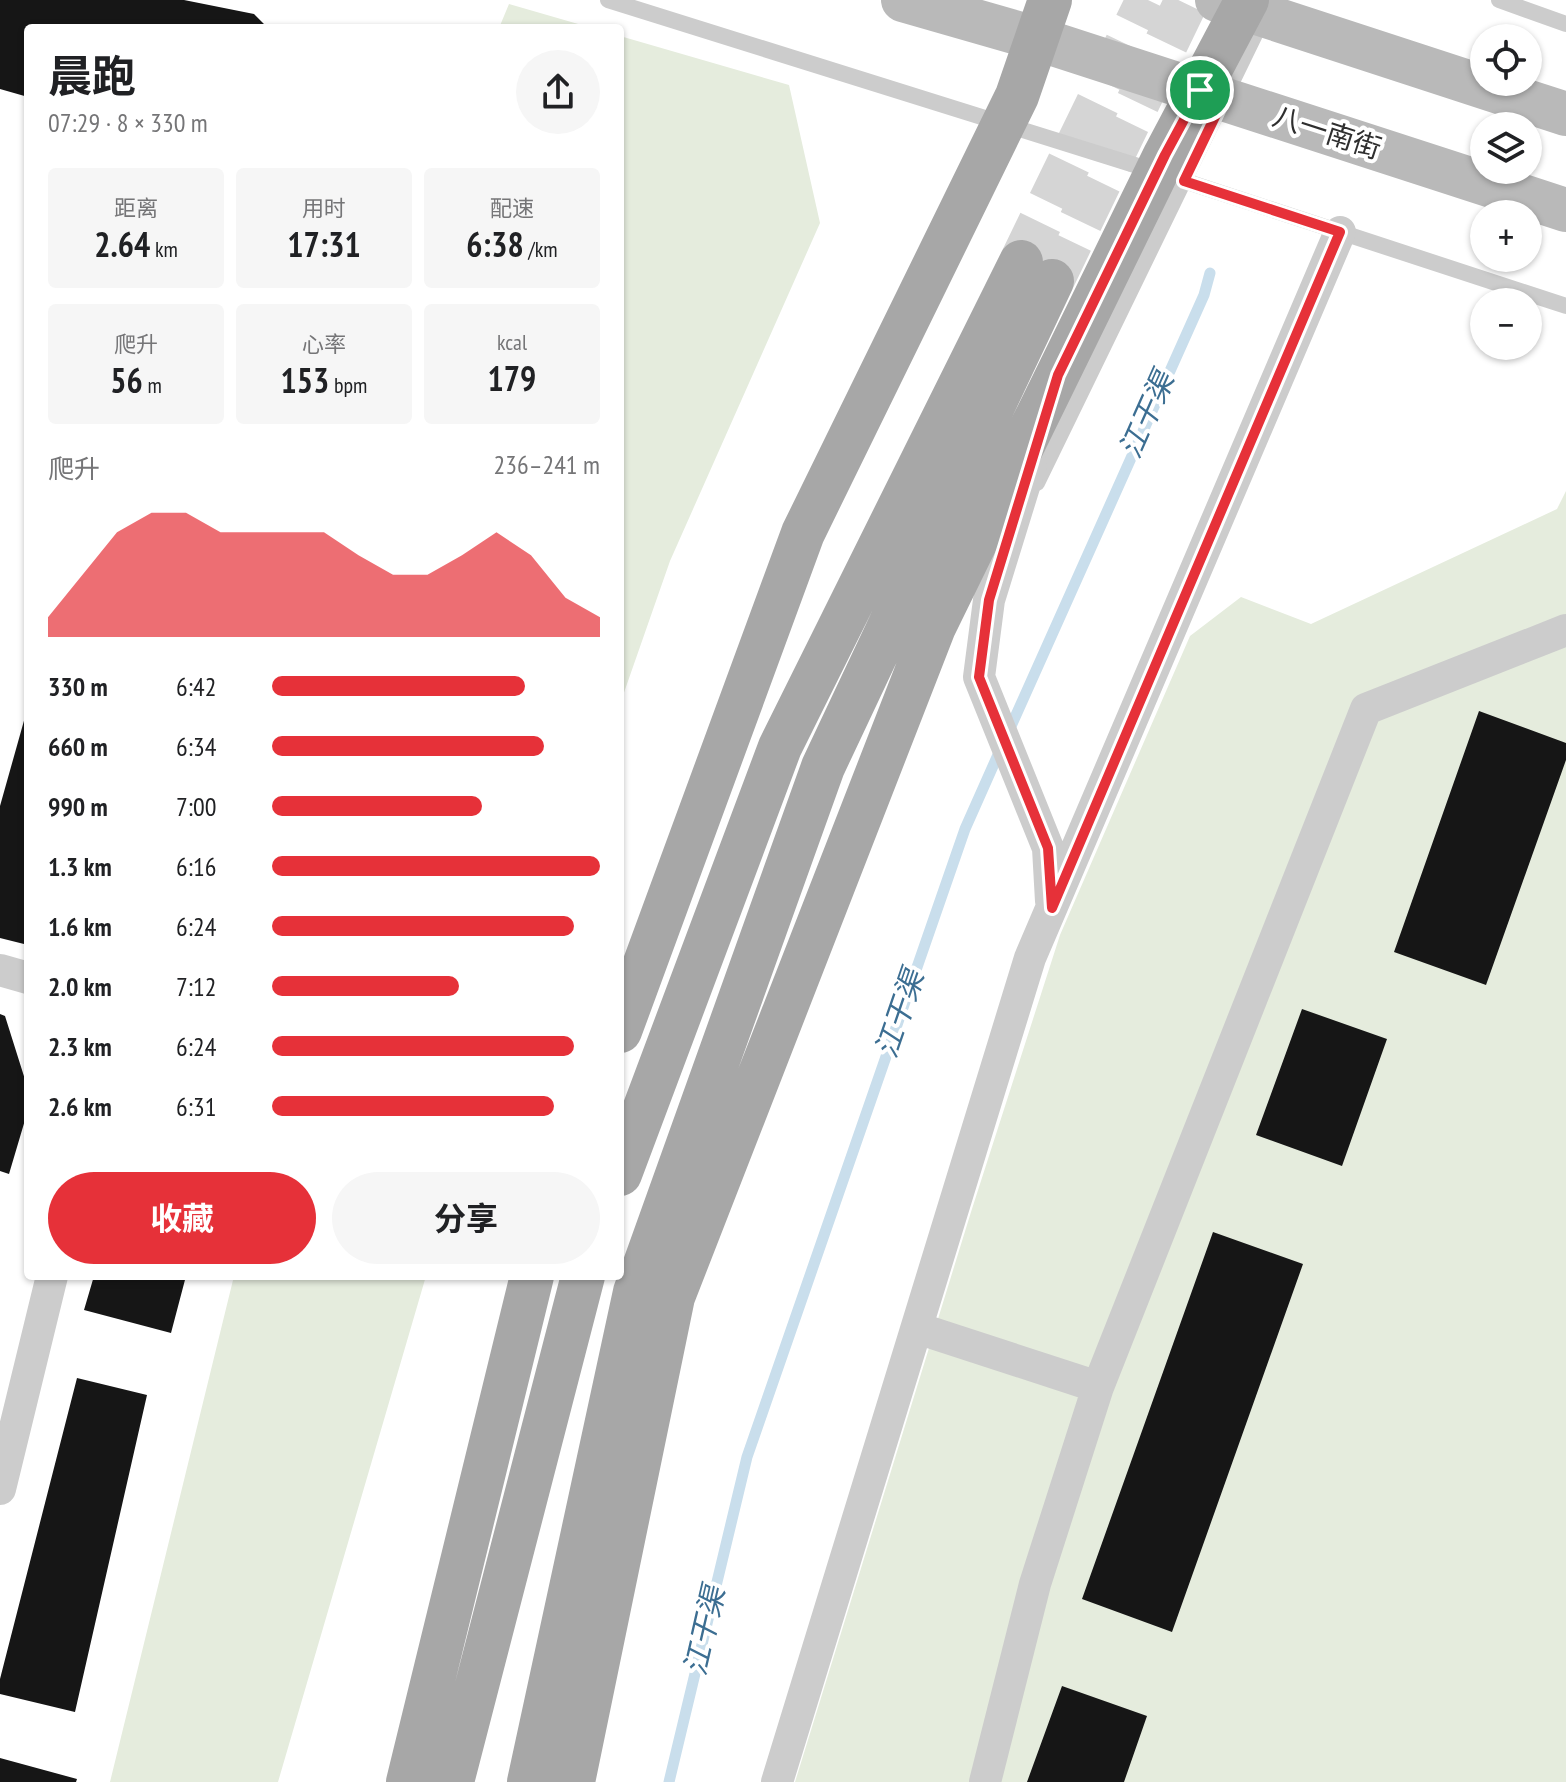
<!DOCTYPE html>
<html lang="zh">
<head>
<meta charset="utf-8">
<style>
	:root { --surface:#fff; --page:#f6f6f6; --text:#202124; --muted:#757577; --accent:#e63139 }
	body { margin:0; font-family:"PT Sans Narrow","Noto Sans SC",sans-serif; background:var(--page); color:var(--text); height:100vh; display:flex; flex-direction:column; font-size:30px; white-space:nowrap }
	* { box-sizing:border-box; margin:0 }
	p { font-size:26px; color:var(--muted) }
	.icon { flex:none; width:44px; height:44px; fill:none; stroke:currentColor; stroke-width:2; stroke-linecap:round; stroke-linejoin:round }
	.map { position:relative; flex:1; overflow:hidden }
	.sheet { position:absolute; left:24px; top:24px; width:600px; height:1256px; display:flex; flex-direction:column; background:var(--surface); border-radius:8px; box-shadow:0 2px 6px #0004 }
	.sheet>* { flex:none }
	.tools { position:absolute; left:1470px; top:24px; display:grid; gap:16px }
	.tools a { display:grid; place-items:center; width:72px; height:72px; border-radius:50%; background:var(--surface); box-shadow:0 2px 6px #0004; font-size:40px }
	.pin { position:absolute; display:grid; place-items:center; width:68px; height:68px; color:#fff; margin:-34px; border:4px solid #fff; border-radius:50%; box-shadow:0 2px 8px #0007 }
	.round { display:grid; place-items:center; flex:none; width:84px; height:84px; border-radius:42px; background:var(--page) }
	.summary { display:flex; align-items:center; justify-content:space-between; height:136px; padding:0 24px }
	h1 { font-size:44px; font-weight:700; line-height:60px }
	.stats { display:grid; grid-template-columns:repeat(3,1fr); gap:12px; height:136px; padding:8px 24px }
	.stats div { display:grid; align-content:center; border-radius:8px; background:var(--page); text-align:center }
	.stats b { font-size:34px; font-weight:700 }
	.stats small { font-size:22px; font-weight:400 }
	.stats p { font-size:22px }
	.chart { height:224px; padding:16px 24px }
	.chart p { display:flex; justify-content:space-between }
	.chart svg { width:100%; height:144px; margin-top:8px; fill:var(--accent); opacity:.7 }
	.button { display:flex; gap:16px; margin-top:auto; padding:16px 24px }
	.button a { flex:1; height:92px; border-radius:48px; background:var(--accent); color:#fff; font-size:32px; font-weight:700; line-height:92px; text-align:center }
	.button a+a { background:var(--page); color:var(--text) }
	ul { padding:0 24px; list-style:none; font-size:26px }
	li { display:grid; grid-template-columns:128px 96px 1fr; align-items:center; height:60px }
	li i { height:20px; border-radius:10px; background:var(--accent) }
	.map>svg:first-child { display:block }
	.green { fill:#e5ecdd }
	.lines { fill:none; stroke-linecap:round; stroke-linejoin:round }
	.stream { stroke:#c9deec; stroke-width:11 }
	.building { fill:#161616 }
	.primary-tunnel { stroke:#d5d5d5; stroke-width:44; stroke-dasharray:44 22; stroke-linecap:butt }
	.lane { stroke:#ccc; stroke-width:16 }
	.street { stroke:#ccc; stroke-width:32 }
	.secondary { stroke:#b9b9b9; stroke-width:44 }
	.primary { stroke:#a7a7a7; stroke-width:44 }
	.route-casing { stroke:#fff; stroke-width:16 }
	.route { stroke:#e63139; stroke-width:10 }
	.labels { text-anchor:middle; stroke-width:8; stroke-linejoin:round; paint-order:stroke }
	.street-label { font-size:28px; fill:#2f2f2f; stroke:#fff }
	.water-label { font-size:30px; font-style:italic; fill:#3c6e92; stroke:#fff }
</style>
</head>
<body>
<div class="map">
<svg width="1566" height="1782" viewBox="0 0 1566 1782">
	<rect width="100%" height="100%" fill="#fff"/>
	<!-- green -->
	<path class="green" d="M 509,4 L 592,28 L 499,28 Z
		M 620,36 L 789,85 L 820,223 L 670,561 L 620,704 Z
		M 1566,491 L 1566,1782 L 795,1782 L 971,1212 L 1060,935 L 1190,636 L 1241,597 L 1311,624 L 1557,509 Z
		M 234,1276 L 426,1276 L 278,1782 L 110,1782 Z"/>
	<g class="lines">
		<!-- stream -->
		<path class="stream" d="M 1008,733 L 1204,295 L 1210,273
			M 669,1782 L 747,1457 L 965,829 L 1001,748"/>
	</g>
	<!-- building -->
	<path class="building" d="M 0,0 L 184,0 L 254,14 L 268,28 L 28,28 L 28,97 L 0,89 Z
		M 27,710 L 28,710 L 28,945 L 0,938 L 0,806 Z
		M 1479,711 L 1566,743 L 1566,760 L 1486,985 L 1394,952 Z
		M 1302,1009 L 1387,1039 L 1342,1166 L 1256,1135 Z
		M 0,1014 L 5,1016 L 28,1089 L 28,1110 L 9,1174 L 0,1171 Z
		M 1213,1232 L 1303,1264 L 1172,1632 L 1082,1599 Z
		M 94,1276 L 186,1276 L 171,1333 L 84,1310 Z
		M 77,1378 L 147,1395 L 75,1712 L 0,1694 L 0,1679 Z
		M 1062,1686 L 1147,1716 L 1124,1782 L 1027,1782 Z
		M 0,1758 L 77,1779 L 76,1782 L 0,1782 Z"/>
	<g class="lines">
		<!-- primary-tunnel -->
		<path class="primary-tunnel" d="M 1021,262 L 1148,0
			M 1052,281 L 1187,0"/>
		<!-- lane -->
		<path class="lane" d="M 608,0 L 1157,172 L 1566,306
			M 1499,0 L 1566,24
			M 1037,483 L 1263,18"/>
		<!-- street -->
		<path class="street" d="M 1031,464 L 989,600 L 979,677 L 1048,848 L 1051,901
			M 0,970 L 28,978
			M 917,1328 L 1098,1387
			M 0,1489 L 52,1276
			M 777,1782 L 1030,958 L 1340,232
			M 985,1782 L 1035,1584 L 1098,1387 L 1366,709 L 1566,630"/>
		<!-- secondary -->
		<path class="secondary" d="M 903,0 L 1038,39 L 1566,210
			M 1217,0 L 1566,114"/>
		<!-- primary -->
		<path class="primary" d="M 620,1031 L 803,533 L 1017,96 L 1050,0
			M 620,1174 L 780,747 L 1021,262
			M 408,1782 L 532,1276
			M 452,1782 L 583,1276
			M 529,1782 L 635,1292 L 823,767 L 1052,281
			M 573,1782 L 673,1297 L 934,627 L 1165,155 L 1247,0"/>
	</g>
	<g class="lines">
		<defs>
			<path id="route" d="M 1200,90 L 1224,98 L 1184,181 L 1340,232 L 1052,908 L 1048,848 L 979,677 L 989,600 L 1058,375 L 1165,155 Z"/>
		</defs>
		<!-- route casing -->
		<use href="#route" class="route-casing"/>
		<!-- route -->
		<use href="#route" class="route"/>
	</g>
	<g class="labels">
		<!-- street labels -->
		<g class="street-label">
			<text transform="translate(1327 132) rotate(18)" y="10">八一南街</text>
		</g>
		<!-- water labels -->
		<g class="water-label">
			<text transform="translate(1147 415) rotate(-66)" y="10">江干渠</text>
			<text transform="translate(900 1014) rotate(-71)" y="10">江干渠</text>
			<text transform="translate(705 1631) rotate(-77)" y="10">江干渠</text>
		</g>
	</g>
</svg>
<div class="tools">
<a><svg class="icon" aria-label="locate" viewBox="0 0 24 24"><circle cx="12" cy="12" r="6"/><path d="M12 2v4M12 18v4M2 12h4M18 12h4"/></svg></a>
<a><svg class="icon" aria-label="layers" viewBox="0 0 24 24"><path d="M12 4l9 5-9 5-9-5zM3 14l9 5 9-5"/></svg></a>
<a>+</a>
<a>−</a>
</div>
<div class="pin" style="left:1200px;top:90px;background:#1e9e55"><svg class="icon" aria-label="arrive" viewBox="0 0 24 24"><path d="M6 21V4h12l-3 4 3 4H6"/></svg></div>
<section class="sheet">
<div class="summary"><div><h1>晨跑</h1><p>07:29 · 8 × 330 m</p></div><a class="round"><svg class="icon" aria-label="share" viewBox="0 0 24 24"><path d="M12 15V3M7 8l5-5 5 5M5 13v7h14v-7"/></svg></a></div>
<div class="stats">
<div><p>距离</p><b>2.64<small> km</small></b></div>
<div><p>用时</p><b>17:31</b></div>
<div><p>配速</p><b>6:38<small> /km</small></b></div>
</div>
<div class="stats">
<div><p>爬升</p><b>56<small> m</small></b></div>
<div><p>心率</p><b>153<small> bpm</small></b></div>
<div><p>kcal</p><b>179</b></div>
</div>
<div class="chart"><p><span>爬升</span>236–241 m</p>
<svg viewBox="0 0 160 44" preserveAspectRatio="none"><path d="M0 44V38L10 25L20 12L30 6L40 6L50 12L60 12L70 12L80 12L90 19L100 25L110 25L120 19L130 12L140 19L150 32L160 38V44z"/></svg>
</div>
<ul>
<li><b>330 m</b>6:42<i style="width:77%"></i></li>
<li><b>660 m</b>6:34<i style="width:83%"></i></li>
<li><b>990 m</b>7:00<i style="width:64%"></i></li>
<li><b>1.3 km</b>6:16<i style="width:100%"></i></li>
<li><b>1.6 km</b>6:24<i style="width:92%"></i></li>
<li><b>2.0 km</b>7:12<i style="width:57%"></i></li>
<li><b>2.3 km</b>6:24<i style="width:92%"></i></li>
<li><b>2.6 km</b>6:31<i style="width:86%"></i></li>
</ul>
<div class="button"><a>收藏</a><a>分享</a></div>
</section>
</div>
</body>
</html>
